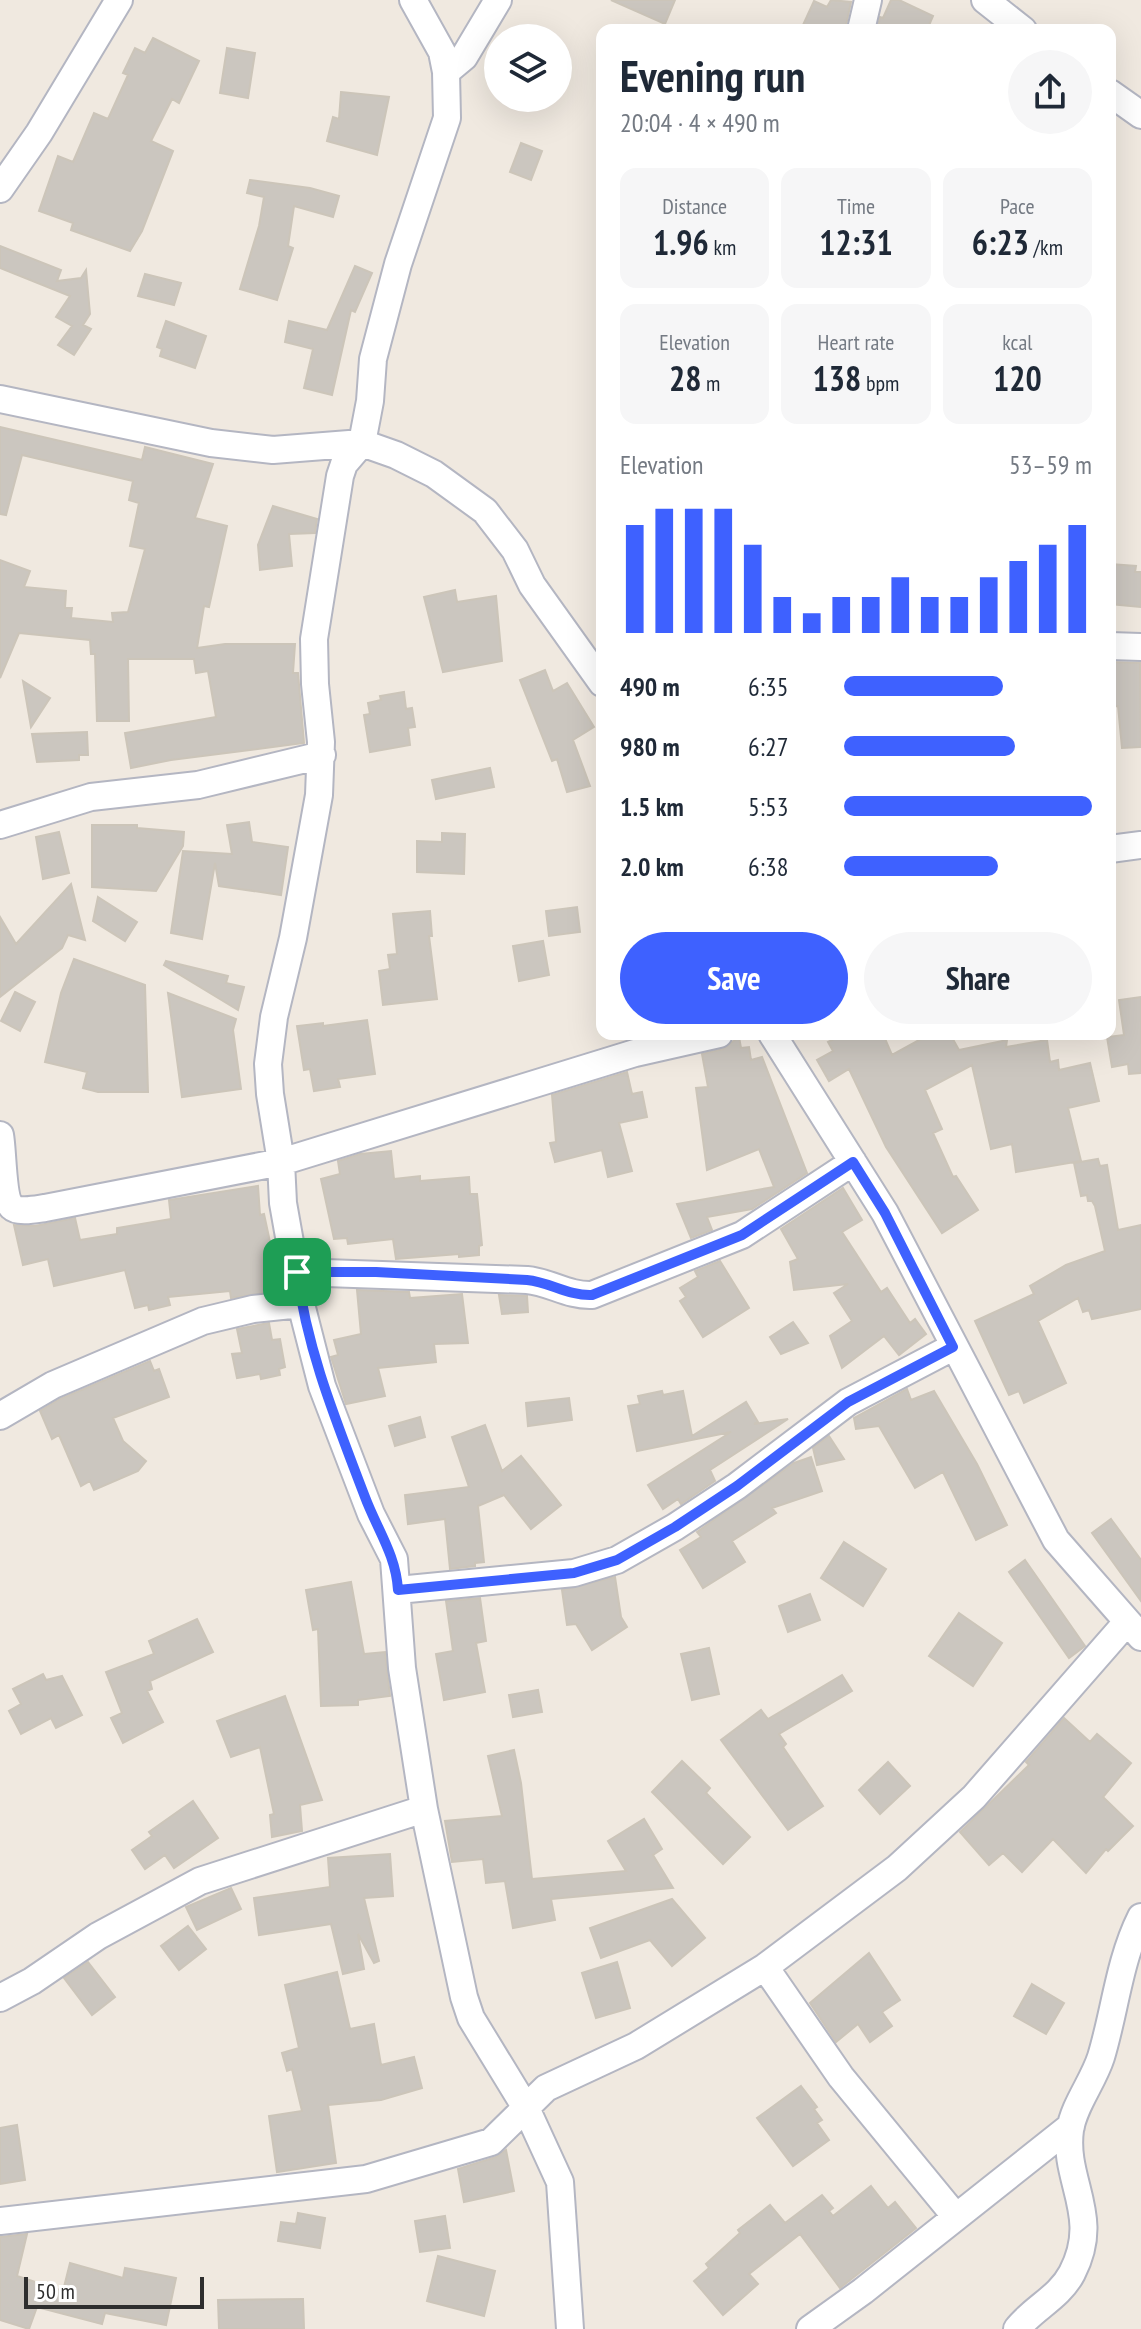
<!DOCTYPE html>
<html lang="en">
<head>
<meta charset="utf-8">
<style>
	:root { --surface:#fff; --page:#f6f6f7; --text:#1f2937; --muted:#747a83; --accent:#3e61ff }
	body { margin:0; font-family:"PT Sans Narrow",sans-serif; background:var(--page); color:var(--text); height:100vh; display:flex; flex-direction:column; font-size:30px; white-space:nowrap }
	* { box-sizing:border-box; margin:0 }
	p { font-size:26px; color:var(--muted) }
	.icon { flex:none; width:44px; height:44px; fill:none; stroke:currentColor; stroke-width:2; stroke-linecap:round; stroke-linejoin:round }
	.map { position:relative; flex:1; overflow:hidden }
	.drawer { position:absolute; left:596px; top:24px; width:520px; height:1016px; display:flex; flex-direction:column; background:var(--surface); border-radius:16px; box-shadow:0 8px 32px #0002 }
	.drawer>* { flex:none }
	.buttons { position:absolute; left:484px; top:24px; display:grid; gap:16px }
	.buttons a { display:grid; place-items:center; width:88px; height:88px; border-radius:50%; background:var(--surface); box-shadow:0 8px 32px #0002; font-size:40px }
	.scale { position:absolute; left:24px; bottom:20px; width:180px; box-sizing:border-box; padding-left:8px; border:4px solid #2e2e2e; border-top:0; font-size:22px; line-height:28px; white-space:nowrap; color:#2e2e2e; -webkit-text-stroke:6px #fff; paint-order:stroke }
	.pin { position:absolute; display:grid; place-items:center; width:68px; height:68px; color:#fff; margin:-34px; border-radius:16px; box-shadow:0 4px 12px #0006 }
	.round { display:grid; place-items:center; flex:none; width:84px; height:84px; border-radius:42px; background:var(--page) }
	.overview { display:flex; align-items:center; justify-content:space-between; height:136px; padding:0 24px }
	h1 { font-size:44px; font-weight:600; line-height:60px }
	.metrics { display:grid; grid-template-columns:repeat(3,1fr); gap:12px; height:136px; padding:8px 24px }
	.metrics div { display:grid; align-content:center; border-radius:16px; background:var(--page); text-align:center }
	.metrics b { font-size:34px; font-weight:600 }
	.metrics small { font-size:22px; font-weight:400 }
	.metrics p { font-size:22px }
	.chart { height:224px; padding:16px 24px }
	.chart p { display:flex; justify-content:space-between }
	.chart svg { width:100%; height:144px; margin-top:8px; stroke:var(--accent); stroke-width:6 }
	.button { display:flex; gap:16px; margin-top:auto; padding:16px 24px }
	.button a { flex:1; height:92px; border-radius:48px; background:var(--accent); color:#fff; font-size:32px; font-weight:600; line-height:92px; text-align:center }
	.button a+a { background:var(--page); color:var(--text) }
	ul { padding:0 24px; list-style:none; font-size:26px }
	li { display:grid; grid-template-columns:128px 96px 1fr; align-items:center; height:60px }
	li i { height:20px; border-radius:10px; background:var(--accent) }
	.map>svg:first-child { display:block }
	.building { fill:#cbc6bf; stroke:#ccc5b9; stroke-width:2 }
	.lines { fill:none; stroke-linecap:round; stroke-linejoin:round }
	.minor-casing { stroke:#b4b6c2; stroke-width:30 }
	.minor { stroke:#fff; stroke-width:26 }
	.route-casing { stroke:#fff; stroke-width:16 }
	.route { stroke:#3e61ff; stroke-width:10 }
</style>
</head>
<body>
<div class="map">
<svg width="1141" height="2329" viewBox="0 0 1141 2329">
	<rect width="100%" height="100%" fill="#f0e9e0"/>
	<!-- building -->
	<path class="building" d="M 611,0 L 675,0 L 665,24 Z
		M 831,0 L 851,2 L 845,30 L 814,30 L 803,25 L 814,1 L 827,7 Z
		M 891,0 L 899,0 L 933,16 L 927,30 L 877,30 L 880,17 L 883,18 Z
		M 153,38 L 199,61 L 179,103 L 172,99 L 151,141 L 173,151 L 142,231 L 130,251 L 71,230 L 73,223 L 39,211 L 58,156 L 73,162 L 94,113 L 108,119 L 128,75 L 123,73 L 135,48 L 145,53 Z
		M 227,48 L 255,53 L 248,98 L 220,93 Z
		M 341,92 L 389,97 L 377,155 L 327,141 L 333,117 L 339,119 Z
		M 521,143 L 542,151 L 531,180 L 510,172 Z
		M 250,180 L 310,188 L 339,196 L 333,217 L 294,206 L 288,246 L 293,248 L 277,300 L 240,289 L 259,226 L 264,197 L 247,193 Z
		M 0,246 L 61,270 L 57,281 L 81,278 L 86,270 L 90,314 L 83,325 L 91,329 L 74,355 L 58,345 L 72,326 L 56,317 L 70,296 L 0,268 Z
		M 355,266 L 372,273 L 355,312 L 351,310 L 332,395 L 304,388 L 313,349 L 285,342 L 289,321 L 327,330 Z
		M 145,274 L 181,283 L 174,305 L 138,296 Z
		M 166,321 L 206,336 L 195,368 L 160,356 L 162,349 L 157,347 Z
		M 0,427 L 142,460 L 145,447 L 213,464 L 195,518 L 227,526 L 209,607 L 204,606 L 197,648 L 225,644 L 295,644 L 293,673 L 298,673 L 304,743 L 171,760 L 131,768 L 125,733 L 216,717 L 208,671 L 196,673 L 194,659 L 128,659 L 129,721 L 97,721 L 95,654 L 91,654 L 90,640 L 19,633 L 0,678 L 0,560 L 30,571 L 24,587 L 66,591 L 65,608 L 72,608 L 71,618 L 113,622 L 112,613 L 128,612 L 145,549 L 130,546 L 139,503 L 129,500 L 133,481 L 22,455 L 6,515 L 0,514 Z
		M 273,506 L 317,519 L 315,533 L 289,534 L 292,566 L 260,570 L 258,545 Z
		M 1110,564 L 1136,566 L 1135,572 L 1141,572 L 1141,607 L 1110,604 Z
		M 455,590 L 457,602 L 496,596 L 502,661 L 443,672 L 424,597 Z
		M 1110,662 L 1140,663 L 1141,747 L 1122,748 L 1118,706 L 1110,707 Z
		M 545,670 L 553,691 L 567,683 L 594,727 L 573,740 L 590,786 L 567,792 L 557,759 L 552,761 L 520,680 Z
		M 23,681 L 50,698 L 31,727 Z
		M 404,692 L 406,709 L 412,708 L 415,727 L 408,728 L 410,745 L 370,752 L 364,715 L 370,714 L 368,703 L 381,700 L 380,696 Z
		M 87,732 L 88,755 L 79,755 L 79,760 L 37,762 L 32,734 Z
		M 490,768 L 494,787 L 436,799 L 432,780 Z
		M 249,822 L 252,842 L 288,847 L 281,895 L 219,886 L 215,863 L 202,939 L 171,933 L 183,851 L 232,854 L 227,825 Z
		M 92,825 L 137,825 L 137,828 L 184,832 L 183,846 L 156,891 L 92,887 Z
		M 59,832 L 69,873 L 43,879 L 36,837 Z
		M 442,833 L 465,834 L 464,874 L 417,872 L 417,841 L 442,842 Z
		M 71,884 L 85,940 L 68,935 L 62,948 L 0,997 L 0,917 L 16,944 Z
		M 98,897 L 137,922 L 125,941 L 93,921 Z
		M 577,907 L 580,932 L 549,936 L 546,911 Z
		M 430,911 L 432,936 L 429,936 L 437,999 L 383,1005 L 379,971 L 390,969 L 388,955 L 397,954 L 393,914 Z
		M 543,941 L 549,975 L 519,981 L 513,946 Z
		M 74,959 L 145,985 L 148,1092 L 98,1092 L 83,1088 L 87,1072 L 45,1062 L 61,993 Z
		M 166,961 L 228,976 L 226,983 L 244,987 L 238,1010 L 164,965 Z
		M 15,992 L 35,1002 L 20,1031 L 1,1021 Z
		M 168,993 L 236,1019 L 233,1030 L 241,1089 L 182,1097 Z
		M 1141,997 L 1141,1073 L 1129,1074 L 1128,1064 L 1112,1067 L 1107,1037 L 1124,1035 L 1119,1000 Z
		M 367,1020 L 375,1074 L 338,1079 L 340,1087 L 314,1091 L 310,1069 L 304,1070 L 297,1026 L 323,1023 L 323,1026 Z
		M 844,1034 L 883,1034 L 892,1055 L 930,1034 L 950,1034 L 959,1050 L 1007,1040 L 1006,1047 L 1047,1040 L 1050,1062 L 1058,1060 L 1059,1070 L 1090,1063 L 1099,1101 L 1068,1108 L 1081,1161 L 1016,1172 L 1012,1144 L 991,1149 L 972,1065 L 925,1090 L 942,1129 L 933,1133 L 953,1177 L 956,1176 L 978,1210 L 942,1233 L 886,1147 L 849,1069 L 829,1081 L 817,1060 L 833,1051 L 828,1042 Z
		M 739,1037 L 741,1048 L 749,1047 L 751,1060 L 762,1057 L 807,1173 L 752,1209 L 707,1217 L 712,1230 L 691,1238 L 677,1204 L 774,1187 L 759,1149 L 707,1170 L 696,1088 L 708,1087 L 702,1054 L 723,1049 Z
		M 627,1072 L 632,1094 L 642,1092 L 647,1117 L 619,1123 L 632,1171 L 608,1177 L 602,1150 L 555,1162 L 550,1143 L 556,1142 L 552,1095 Z
		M 391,1151 L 394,1179 L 420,1176 L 420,1181 L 469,1177 L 470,1194 L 477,1194 L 482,1245 L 479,1246 L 479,1255 L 459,1257 L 459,1254 L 396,1259 L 393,1239 L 348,1244 L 347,1238 L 334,1239 L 321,1179 L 340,1174 L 338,1161 L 360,1154 Z
		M 1098,1159 L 1100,1166 L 1107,1165 L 1118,1230 L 1141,1225 L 1141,1309 L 1092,1319 L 1089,1310 L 1083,1312 L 1078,1298 L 1038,1321 L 1066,1383 L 1024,1403 L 1019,1391 L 1009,1395 L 975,1321 L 1034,1294 L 1030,1286 L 1066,1265 L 1105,1251 L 1095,1206 L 1092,1201 L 1088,1201 L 1087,1195 L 1081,1196 L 1074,1163 Z
		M 258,1186 L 260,1215 L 264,1214 L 270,1242 L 274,1241 L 282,1290 L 231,1298 L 230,1291 L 168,1297 L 170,1305 L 149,1310 L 148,1305 L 135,1308 L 125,1270 L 54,1286 L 48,1259 L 23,1265 L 14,1225 L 35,1226 L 75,1218 L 80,1240 L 117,1234 L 117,1228 L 171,1219 L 169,1200 Z
		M 843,1188 L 862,1220 L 842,1232 L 881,1292 L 887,1288 L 910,1323 L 915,1319 L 926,1334 L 899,1355 L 884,1336 L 842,1368 L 830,1336 L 852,1321 L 834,1293 L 848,1284 L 794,1290 L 790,1262 L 798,1259 L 781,1229 Z
		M 720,1261 L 749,1308 L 703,1337 L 680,1301 L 686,1297 L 680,1288 L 698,1277 L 695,1271 Z
		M 357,1290 L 409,1292 L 410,1298 L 462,1294 L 468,1343 L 434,1344 L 436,1362 L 378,1368 L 385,1396 L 346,1404 L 331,1357 L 338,1355 L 334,1340 L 361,1334 Z
		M 499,1295 L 527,1296 L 528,1312 L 502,1314 Z
		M 793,1322 L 808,1343 L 781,1354 L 770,1337 Z
		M 269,1323 L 272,1340 L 280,1339 L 285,1367 L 279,1369 L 280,1375 L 261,1379 L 260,1374 L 237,1378 L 232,1354 L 242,1353 L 237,1329 Z
		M 150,1361 L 154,1371 L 159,1369 L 169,1397 L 113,1418 L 123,1441 L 146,1461 L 138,1471 L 94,1490 L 90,1481 L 81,1486 L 59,1435 L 52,1439 L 40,1411 L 60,1399 Z
		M 907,1389 L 911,1400 L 934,1391 L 977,1464 L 1007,1525 L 976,1540 L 943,1472 L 915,1488 L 879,1426 L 856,1429 L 854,1418 Z
		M 662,1391 L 663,1395 L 683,1391 L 692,1436 L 746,1402 L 758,1422 L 754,1424 L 788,1419 L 710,1470 L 715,1481 L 681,1504 L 678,1499 L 663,1509 L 648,1485 L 731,1432 L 637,1451 L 628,1406 L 640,1404 L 638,1396 Z
		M 569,1398 L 572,1420 L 528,1426 L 526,1403 Z
		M 420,1417 L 425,1437 L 395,1446 L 389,1426 Z
		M 485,1425 L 502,1471 L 521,1456 L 561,1505 L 531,1529 L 504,1495 L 478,1506 L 484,1562 L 475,1563 L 475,1566 L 450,1569 L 445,1519 L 408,1524 L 405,1495 L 469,1487 L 452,1437 Z
		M 829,1436 L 844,1459 L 817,1465 L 813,1448 Z
		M 811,1457 L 822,1491 L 772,1508 L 776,1513 L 732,1541 L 745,1562 L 703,1588 L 680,1550 L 701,1537 L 697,1532 L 794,1463 Z
		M 1111,1519 L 1141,1560 L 1141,1601 L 1092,1533 Z
		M 844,1542 L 886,1569 L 863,1606 L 821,1578 Z
		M 1025,1560 L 1085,1646 L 1069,1658 L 1009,1572 Z
		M 615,1577 L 621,1617 L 627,1627 L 592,1650 L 576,1624 L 567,1625 L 562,1590 Z
		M 351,1582 L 364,1654 L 385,1652 L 390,1696 L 358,1700 L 358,1705 L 321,1706 L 318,1629 L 313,1630 L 306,1590 Z
		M 810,1594 L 820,1620 L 788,1632 L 779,1606 Z
		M 480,1598 L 486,1641 L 476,1643 L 485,1692 L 444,1700 L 436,1654 L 453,1651 L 446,1601 Z
		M 959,1613 L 1002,1643 L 973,1686 L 929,1656 Z
		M 197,1619 L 213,1652 L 150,1681 L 152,1689 L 147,1691 L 163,1722 L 123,1743 L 111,1718 L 122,1713 L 106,1672 L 154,1654 L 149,1641 Z
		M 709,1648 L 719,1694 L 692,1700 L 681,1654 Z
		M 43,1674 L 46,1680 L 62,1676 L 82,1715 L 56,1728 L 51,1718 L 21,1734 L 9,1711 L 21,1704 L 13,1689 Z
		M 842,1675 L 852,1691 L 779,1734 L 786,1744 L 783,1747 L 823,1806 L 788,1830 L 721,1740 L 761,1710 L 768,1719 Z
		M 538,1690 L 542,1712 L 513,1717 L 509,1695 Z
		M 285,1696 L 322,1800 L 300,1805 L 302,1831 L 272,1837 L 270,1815 L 274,1814 L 260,1747 L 231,1757 L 217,1721 Z
		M 1064,1718 L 1090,1742 L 1097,1734 L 1131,1763 L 1103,1797 L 1133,1826 L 1108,1851 L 1106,1849 L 1086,1873 L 1053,1839 L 1022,1872 L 1003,1853 L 989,1865 L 960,1832 L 1029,1765 L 1026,1762 Z
		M 514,1750 L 521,1783 L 532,1879 L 626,1871 L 608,1841 L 644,1819 L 662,1849 L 653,1855 L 673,1888 L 551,1899 L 555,1920 L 513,1928 L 505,1881 L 486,1883 L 483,1859 L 452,1862 L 445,1821 L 502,1816 L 488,1756 Z
		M 682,1761 L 710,1788 L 706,1793 L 750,1837 L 723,1864 L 652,1792 Z
		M 888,1762 L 910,1786 L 880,1814 L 859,1790 Z
		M 193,1801 L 218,1838 L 174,1868 L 165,1855 L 145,1869 L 132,1850 L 152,1836 L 149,1832 Z
		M 390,1854 L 393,1896 L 364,1898 L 379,1961 L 374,1963 L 358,1934 L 364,1969 L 343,1974 L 331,1924 L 259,1935 L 254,1898 L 330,1887 L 328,1858 Z
		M 231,1888 L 241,1909 L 197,1930 L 186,1907 Z
		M 672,1899 L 705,1938 L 672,1966 L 650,1940 L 601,1958 L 590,1928 Z
		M 188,1926 L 206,1949 L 179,1970 L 161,1946 Z
		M 869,1953 L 900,2000 L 882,2012 L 892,2026 L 870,2042 L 858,2024 L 836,2042 L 810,2003 Z
		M 88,1962 L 115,1997 L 92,2015 L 64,1978 Z
		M 617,1962 L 630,2008 L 596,2018 L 582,1973 Z
		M 337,1972 L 350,2029 L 374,2024 L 381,2065 L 414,2057 L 422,2088 L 381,2100 L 328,2105 L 336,2163 L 277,2172 L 269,2116 L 302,2111 L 292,2069 L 287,2071 L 282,2053 L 299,2048 L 285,1985 Z
		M 1032,1984 L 1064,2003 L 1046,2034 L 1014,2016 Z
		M 801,2086 L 817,2107 L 814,2109 L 822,2120 L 817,2123 L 829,2140 L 793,2166 L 757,2118 Z
		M 17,2125 L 25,2180 L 0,2184 L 0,2128 Z
		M 506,2150 L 514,2191 L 464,2202 L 458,2169 L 496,2157 Z
		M 871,2186 L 888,2208 L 895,2202 L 916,2228 L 840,2288 L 800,2234 L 749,2274 L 758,2284 L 723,2315 L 694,2281 L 709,2268 L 706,2264 L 740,2233 L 738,2230 L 770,2205 L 785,2223 L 822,2195 L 833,2208 L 829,2211 L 833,2216 Z
		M 298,2213 L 325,2218 L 320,2248 L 278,2241 L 281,2222 L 296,2224 Z
		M 445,2216 L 450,2248 L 420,2252 L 415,2221 Z
		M 27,2234 L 17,2276 L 63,2291 L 70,2263 L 123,2278 L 125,2268 L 176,2278 L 166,2325 L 105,2313 L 102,2324 L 37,2307 L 29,2329 L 0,2320 L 0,2237 Z
		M 438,2256 L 495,2271 L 484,2316 L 427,2301 Z
		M 303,2299 L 304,2329 L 219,2329 L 218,2300 Z"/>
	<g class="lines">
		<defs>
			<path id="minor" d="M 413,0 L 442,52 L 446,72 L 447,118 L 398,264 L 373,359 L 370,401 L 362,443 L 344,464 L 340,476 L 314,639 L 315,684 L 321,742 L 319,795 L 293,938 L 274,1017 L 268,1064 L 270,1094 L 281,1162 L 283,1203 L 301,1304 L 322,1386 L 371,1514 L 394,1559 L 402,1668 L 424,1809 L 464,1997 L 471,2018 L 526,2108 L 560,2182 L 570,2329
				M 985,0 L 1023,30
				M 861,30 L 868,0
				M 446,72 L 464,57 L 498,0
				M 1110,93 L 1141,115
				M 0,189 L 39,133 L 119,0
				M 0,399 L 211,443 L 273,450 L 362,443 L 396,455 L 434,474 L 485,511 L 515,550 L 532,585 L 602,683
				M 1110,646 L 1141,647
				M 0,825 L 91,797 L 198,785 L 322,755
				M 1110,849 L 1141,845
				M 772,1034 L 885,1213 L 1056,1540 L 1141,1637
				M 0,1135 C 3,1150 2,1198 12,1207 C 18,1213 37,1209 45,1208 L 281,1162 L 635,1053 L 719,1034
				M 297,1272 L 527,1280 C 550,1282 568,1296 592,1295 L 742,1235 L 853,1162
				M 0,1416 L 53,1385 L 203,1321 L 253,1309 L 301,1304
				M 398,1590 L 574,1573 L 617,1560 L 675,1527 L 737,1486 L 848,1402 L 953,1347
				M 765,1967 L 841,2077 L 956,2217
				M 0,1998 L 32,1981 L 98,1936 L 200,1881 L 424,1809
				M 0,2221 L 366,2179 L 491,2142 L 546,2088 L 636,2046 L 765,1967 L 897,1868 L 974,1797 L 1127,1622
				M 810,2329 L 863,2291 L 1071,2126
				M 1017,2329 C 1033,2308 1059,2298 1072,2273 C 1102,2216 1063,2181 1070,2130 C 1074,2105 1093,2082 1101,2057 C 1115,2011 1119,1961 1141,1917"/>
		</defs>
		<!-- minor casing -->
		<use href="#minor" class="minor-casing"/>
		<!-- minor -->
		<use href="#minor" class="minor"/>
	</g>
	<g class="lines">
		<defs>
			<path id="route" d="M 853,1162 L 885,1213 L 953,1347 L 848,1402 L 737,1486 L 675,1527 L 617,1560 L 574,1573 L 398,1590 C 396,1555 377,1529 365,1497 C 337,1423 307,1351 297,1272 L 376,1272 L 527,1280 C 550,1282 568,1296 592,1295 L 742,1235 Z"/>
		</defs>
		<!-- route casing -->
		<use href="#route" class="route-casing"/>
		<!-- route -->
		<use href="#route" class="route"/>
	</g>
</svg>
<div class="buttons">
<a><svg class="icon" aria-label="layers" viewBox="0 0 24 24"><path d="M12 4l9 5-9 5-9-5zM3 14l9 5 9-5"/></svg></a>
</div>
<div class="scale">50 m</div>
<div class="pin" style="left:297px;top:1272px;background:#1e9e55"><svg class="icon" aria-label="arrive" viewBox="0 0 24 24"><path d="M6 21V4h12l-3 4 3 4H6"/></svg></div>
<section class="drawer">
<div class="overview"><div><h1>Evening run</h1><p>20:04 · 4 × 490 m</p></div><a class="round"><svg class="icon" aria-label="share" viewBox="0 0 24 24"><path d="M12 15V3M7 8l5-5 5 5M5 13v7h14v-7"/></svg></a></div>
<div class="metrics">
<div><p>Distance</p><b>1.96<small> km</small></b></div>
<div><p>Time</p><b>12:31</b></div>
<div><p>Pace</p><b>6:23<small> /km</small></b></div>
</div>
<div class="metrics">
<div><p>Elevation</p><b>28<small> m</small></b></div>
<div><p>Heart rate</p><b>138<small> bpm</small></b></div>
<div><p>kcal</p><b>120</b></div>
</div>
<div class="chart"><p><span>Elevation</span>53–59 m</p>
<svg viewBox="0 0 160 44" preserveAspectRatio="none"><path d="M5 44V11M15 44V6M25 44V6M35 44V6M45 44V17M55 44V33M65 44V38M75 44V33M85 44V33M95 44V27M105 44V33M115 44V33M125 44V27M135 44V22M145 44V17M155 44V11"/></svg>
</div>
<ul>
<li><b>490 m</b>6:35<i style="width:64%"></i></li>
<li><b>980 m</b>6:27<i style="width:69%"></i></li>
<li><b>1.5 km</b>5:53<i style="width:100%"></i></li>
<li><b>2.0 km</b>6:38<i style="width:62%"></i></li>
</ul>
<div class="button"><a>Save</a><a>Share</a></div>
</section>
</div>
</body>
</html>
